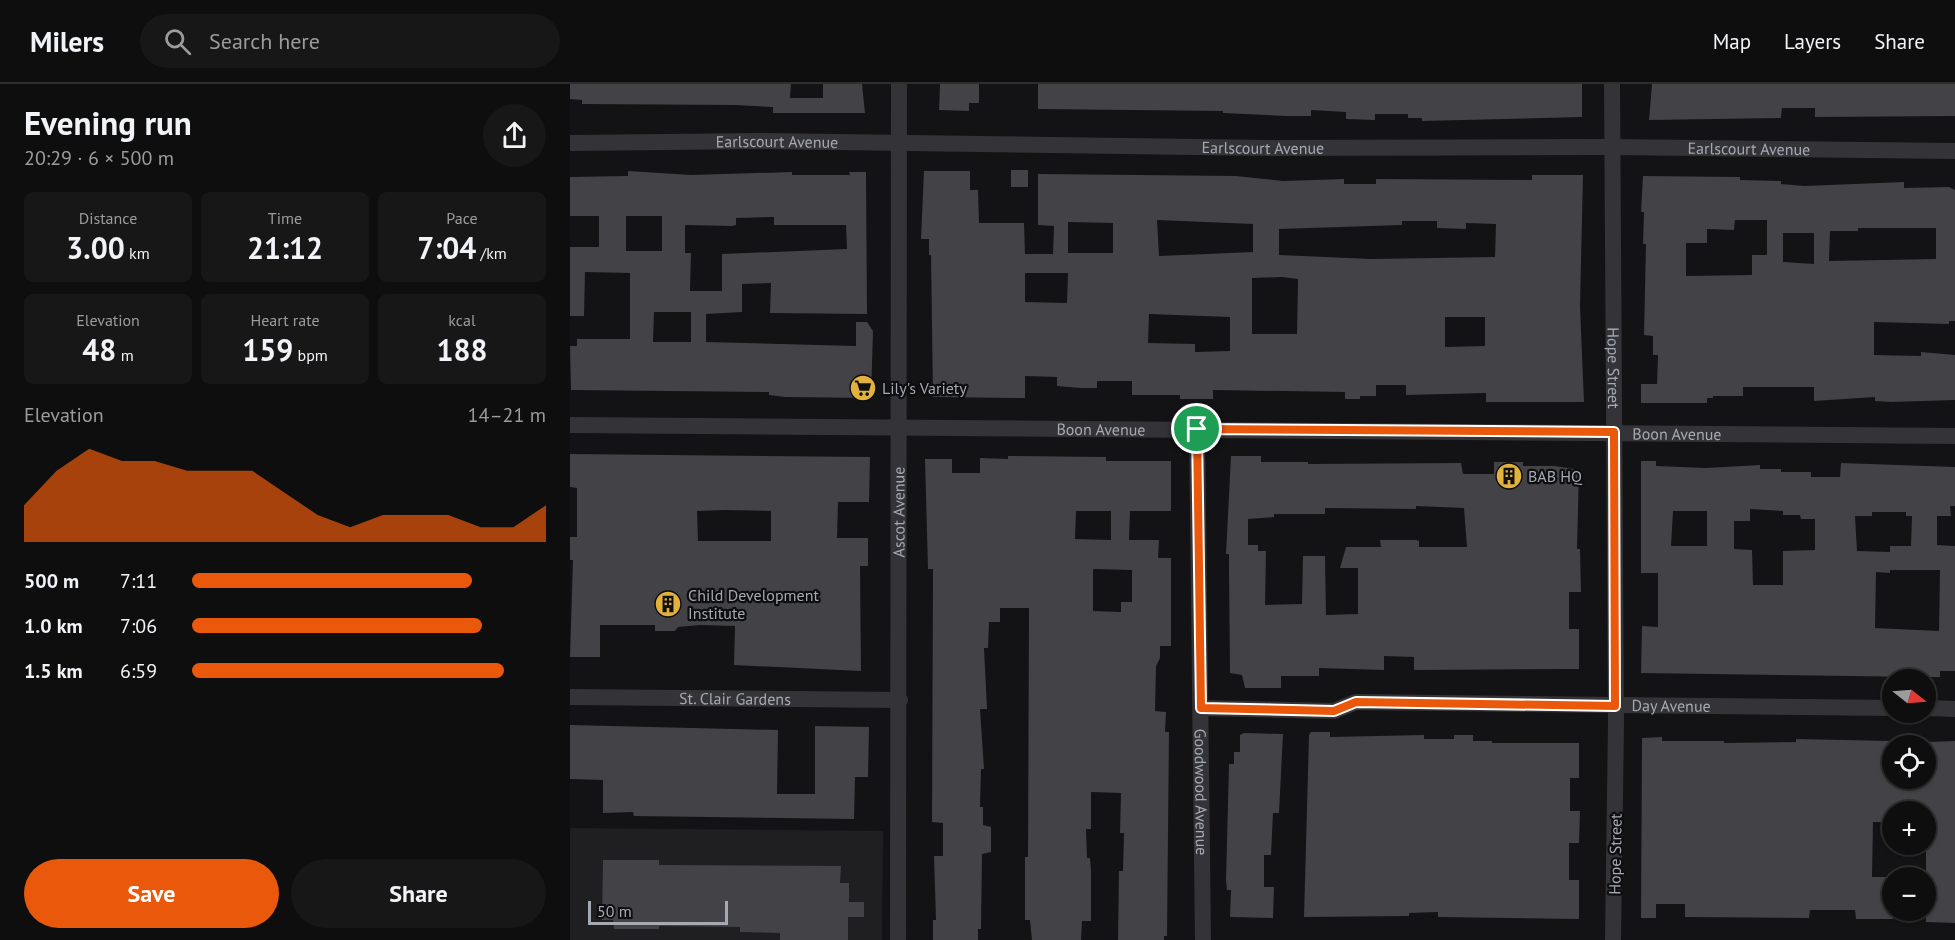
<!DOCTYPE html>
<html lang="en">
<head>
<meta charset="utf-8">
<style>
	:root { --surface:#0e0e0f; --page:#171718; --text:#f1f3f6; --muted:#9b9c9e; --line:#2e2e2f; --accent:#ea580c }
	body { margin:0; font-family:"PT Sans",sans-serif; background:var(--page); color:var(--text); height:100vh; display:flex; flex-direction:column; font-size:22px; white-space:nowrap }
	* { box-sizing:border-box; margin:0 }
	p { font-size:20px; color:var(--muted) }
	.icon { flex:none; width:33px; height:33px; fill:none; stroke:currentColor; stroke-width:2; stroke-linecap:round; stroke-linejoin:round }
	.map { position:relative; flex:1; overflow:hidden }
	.drawer { display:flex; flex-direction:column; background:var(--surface); width:570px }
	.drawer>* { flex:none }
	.needle { width:39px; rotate:107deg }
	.fabs { position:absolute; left:1312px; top:585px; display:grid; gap:12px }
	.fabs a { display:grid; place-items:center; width:54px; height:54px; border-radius:50%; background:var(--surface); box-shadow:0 2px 4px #0004,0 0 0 2px var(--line); font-size:30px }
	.scale { position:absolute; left:18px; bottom:15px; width:140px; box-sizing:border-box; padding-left:6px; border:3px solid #a5a9b3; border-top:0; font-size:16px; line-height:21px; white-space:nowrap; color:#a5a9b3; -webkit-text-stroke:4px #0e0d0f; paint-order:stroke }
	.pin { position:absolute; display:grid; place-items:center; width:51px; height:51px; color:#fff; margin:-26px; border:3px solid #fff; border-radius:50%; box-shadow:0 2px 6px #0007 }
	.round { display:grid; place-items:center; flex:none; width:63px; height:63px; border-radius:32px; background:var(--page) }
	.overview { display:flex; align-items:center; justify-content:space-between; height:102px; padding:0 24px }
	h1 { font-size:33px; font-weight:700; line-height:45px }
	.stats { display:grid; grid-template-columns:repeat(3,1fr); gap:9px; height:102px; padding:6px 24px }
	.stats div { display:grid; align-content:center; border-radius:9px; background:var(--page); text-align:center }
	.stats b { font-size:30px; font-weight:700 }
	.stats small { font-size:16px; font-weight:400 }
	.stats p { font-size:16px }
	.chart { height:168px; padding:12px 24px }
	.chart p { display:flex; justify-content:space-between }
	.chart svg { width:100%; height:108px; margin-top:6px; fill:var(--accent); opacity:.7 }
	.action { display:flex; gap:12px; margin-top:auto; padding:12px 24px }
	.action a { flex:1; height:69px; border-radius:36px; background:var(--accent); color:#fff; font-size:24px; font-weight:700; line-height:69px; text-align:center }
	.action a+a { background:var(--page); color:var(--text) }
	ul { padding:0 24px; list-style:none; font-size:20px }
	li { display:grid; grid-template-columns:96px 72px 1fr; align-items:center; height:45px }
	li i { height:15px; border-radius:8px; background:var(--accent) }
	header { display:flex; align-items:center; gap:36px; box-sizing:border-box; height:84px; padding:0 30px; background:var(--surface); border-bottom:2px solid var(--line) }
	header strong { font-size:28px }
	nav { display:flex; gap:33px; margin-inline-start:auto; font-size:21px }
	.search { width:420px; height:54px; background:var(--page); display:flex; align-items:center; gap:15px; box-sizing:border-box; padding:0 21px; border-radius:33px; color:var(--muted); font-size:22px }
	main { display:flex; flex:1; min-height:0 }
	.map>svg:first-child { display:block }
	.built { fill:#1f1f21 }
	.building { fill:#424247; fill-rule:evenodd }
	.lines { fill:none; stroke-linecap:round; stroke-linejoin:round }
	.street { stroke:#343438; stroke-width:16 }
	.route-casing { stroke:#fff; stroke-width:12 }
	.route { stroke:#ea580c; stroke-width:8 }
	.labels { text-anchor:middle; stroke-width:4.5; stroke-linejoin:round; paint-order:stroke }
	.street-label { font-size:16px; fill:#a5a9b3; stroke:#0e0d0f }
	.poi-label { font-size:16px; fill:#a5a9b3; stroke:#0e0d0f; text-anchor:start }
</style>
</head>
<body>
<header>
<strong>Milers</strong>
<div class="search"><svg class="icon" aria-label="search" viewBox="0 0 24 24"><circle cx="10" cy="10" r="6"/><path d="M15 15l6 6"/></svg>Search here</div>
<nav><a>Map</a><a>Layers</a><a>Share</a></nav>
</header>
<main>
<section class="drawer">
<div class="overview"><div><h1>Evening run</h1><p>20:29 · 6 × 500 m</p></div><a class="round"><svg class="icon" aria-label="share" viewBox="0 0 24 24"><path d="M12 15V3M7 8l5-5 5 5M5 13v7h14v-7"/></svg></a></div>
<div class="stats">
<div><p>Distance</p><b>3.00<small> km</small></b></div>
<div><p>Time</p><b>21:12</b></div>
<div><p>Pace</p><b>7:04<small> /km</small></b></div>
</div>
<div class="stats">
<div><p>Elevation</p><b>48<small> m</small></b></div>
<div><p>Heart rate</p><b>159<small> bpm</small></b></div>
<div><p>kcal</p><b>188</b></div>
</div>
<div class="chart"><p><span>Elevation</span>14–21 m</p>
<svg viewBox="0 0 160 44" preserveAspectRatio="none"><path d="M0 44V29L10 15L20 6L30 11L40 11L50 15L60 15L70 15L80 24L90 33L100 38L110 33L120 33L130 33L140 38L150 38L160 29V44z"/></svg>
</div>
<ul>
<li><b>500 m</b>7:11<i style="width:79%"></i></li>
<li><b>1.0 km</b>7:06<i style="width:82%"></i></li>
<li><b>1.5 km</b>6:59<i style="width:88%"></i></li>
</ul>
<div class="action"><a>Save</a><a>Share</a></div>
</section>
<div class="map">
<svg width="1385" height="856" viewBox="0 0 1385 856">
	<rect width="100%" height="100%" fill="#131214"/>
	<!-- built -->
	<path class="built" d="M 0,744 L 313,747 L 312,856 L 0,856 Z"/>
	<!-- building -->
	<path class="building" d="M 0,0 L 221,0 L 220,14 L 253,14 L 253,0 L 292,0 L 295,29 L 203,29 L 203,23 L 165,21 L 12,20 L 12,16 L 0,15 Z
		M 370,0 L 409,0 L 409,19 L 399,19 L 399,27 L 369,26 Z
		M 468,0 L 1012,0 L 1012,33 L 852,37 L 852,34 L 838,34 L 838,30 L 805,30 L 805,36 L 776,35 L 776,28 L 741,26 L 741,32 L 716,32 L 653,29 L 653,27 L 468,25 Z
		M 1082,0 L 1385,0 L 1385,32 L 1245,33 L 1245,24 L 1212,24 L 1211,34 L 1079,36 Z
		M 441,86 L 458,86 L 458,103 L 441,103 Z
		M 58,87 L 121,91 L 222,88 L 222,91 L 280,91 L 279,88 L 296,88 L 297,230 L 200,229 L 201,199 L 172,200 L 172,228 L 136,230 L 136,258 L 286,262 L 286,238 L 297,238 L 303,247 L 301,314 L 215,313 L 199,311 L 199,308 L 1,306 L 0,262 L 7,262 L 7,255 L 60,255 L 60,189 L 15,188 L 14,232 L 0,232 L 0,163 L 29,163 L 29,132 L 0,132 L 0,93 L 58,92 ZM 56,132 L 92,132 L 92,167 L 56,167 ZM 204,133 L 204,141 L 276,141 L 277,165 L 152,170 L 152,207 L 120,207 L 121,169 L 115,169 L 115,141 L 162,142 L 166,141 L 166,134 ZM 84,228 L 121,228 L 121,258 L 83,258 Z
		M 354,87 L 400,87 L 400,106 L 408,106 L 409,139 L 454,139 L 455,170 L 483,170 L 484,142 L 468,141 L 468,90 L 666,92 L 713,97 L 774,95 L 774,100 L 806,100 L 806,95 L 962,96 L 962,91 L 1013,91 L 1010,222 L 1014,318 L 916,318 L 916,309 L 836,311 L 836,301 L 806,301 L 806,312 L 790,312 L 790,315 L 775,315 L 775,308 L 643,306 L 643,315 L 610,315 L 610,311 L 562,311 L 562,297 L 527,297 L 527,304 L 510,304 L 487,302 L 487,293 L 455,292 L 455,314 L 363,313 L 361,171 L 359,171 L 359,155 L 351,155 ZM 587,136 L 683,140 L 683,168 L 589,172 ZM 832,137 L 867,137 L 867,144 L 896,145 L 896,139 L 926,140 L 925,173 L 802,175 L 709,171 L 709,145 L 832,141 ZM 498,138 L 543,139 L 543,169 L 498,169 ZM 455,189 L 498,189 L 497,219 L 455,218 ZM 712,193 L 728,195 L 727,250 L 682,250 L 682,194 ZM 579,230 L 660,233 L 660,267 L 625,268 L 625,260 L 578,259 ZM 875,233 L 915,233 L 915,262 L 875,263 Z
		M 1073,92 L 1170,93 L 1170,96 L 1211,97 L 1211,100 L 1234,102 L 1334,98 L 1334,104 L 1379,103 L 1385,106 L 1385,237 L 1379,237 L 1379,240 L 1304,238 L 1304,271 L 1351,272 L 1351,268 L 1385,271 L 1385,316 L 1321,318 L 1305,317 L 1305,313 L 1244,317 L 1244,303 L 1173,303 L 1173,312 L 1143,312 L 1143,314 L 1137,314 L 1137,319 L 1071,319 L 1071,300 L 1087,300 L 1088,271 L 1083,271 L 1083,252 L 1074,251 L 1076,160 L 1073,160 L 1074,128 L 1071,128 ZM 1165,136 L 1197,136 L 1197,171 L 1182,171 L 1182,191 L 1116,192 L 1116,159 L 1137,159 L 1137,145 L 1164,146 ZM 1288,144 L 1366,144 L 1366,175 L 1259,177 L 1260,147 L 1288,147 ZM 1213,149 L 1244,149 L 1244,180 L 1213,178 Z
		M 0,370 L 300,373 L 299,418 L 268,418 L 267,454 L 298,454 L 298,482 L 290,482 L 291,587 L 164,581 L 165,542 L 130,541 L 108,543 L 105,547 L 85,547 L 85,541 L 30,541 L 30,573 L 0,573 L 3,476 L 0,476 L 0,453 L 7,453 L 7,404 L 0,403 ZM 155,426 L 201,427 L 201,457 L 128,457 L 127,427 Z
		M 438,372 L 536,373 L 536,377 L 601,377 L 601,427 L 560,427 L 559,456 L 589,456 L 588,474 L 601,474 L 601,562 L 590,562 L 590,574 L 586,582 L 585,627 L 596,628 L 595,648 L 599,648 L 597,852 L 594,852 L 594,856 L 548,856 L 549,787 L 553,787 L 554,749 L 550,749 L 551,709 L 521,708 L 521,745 L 516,745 L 517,774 L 520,774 L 521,786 L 521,837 L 512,837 L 511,856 L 462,856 L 460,836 L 455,836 L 455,773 L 458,773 L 459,524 L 430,524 L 430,538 L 419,538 L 418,564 L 414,564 L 417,625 L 410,625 L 414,685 L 411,685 L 410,723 L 413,723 L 413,741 L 421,743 L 421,768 L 412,770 L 411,845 L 408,845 L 408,856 L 363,856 L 363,836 L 366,836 L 364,772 L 373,772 L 373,739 L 362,738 L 363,485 L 358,485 L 355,375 L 382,375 L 382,389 L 410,389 L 410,374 L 438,375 ZM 506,427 L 541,427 L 541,456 L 505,455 ZM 523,485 L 562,486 L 562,518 L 551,518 L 551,528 L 523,527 Z
		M 661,372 L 691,372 L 691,378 L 738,378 L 738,380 L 891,379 L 893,390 L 924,390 L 924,378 L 953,378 L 953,382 L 985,382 L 1009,386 L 1007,465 L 1010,465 L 1011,508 L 999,508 L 999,545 L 1009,545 L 1009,585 L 844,586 L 844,573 L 814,572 L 814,586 L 749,584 L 749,592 L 711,592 L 711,604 L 675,604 L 672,591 L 660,589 L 659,487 L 659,470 L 656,470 ZM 846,422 L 894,424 L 897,463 L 849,463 L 849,457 L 846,456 L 810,456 L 811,463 L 776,463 L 770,484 L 788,484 L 788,530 L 756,531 L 755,472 L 733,472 L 732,520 L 695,521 L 696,467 L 688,467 L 688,461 L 678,461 L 678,435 L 704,433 L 704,430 L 755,430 L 755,424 L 846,425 Z
		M 1071,377 L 1086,377 L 1086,382 L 1136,384 L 1190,381 L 1190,385 L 1211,385 L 1211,388 L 1241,388 L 1241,393 L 1270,393 L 1271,379 L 1385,383 L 1385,422 L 1380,422 L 1381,432 L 1367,432 L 1367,461 L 1385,462 L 1385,587 L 1370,587 L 1370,593 L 1350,593 L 1071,589 L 1072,542 L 1088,543 L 1088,489 L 1071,489 ZM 1180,425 L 1213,427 L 1213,431 L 1230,431 L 1231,435 L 1245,435 L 1245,466 L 1213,467 L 1213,501 L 1183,501 L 1182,466 L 1164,465 L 1164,437 L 1180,437 ZM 1103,427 L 1137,427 L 1137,462 L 1101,462 ZM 1302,428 L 1336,428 L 1336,432 L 1342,432 L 1341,462 L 1320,462 L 1320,468 L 1287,467 L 1285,432 L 1302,432 ZM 1320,486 L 1370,486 L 1369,547 L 1305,544 L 1306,488 L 1320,489 Z
		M 0,641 L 208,646 L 207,710 L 245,710 L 245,642 L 299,643 L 298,693 L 285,693 L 284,735 L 64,732 L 63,728 L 33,729 L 33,696 L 0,695 Z
		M 741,648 L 760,648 L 760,653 L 854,651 L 854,655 L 884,655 L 884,651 L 903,651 L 903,657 L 922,657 L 922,659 L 1009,659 L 1009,694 L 1000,694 L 1000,727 L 1010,727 L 1009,759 L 999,759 L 999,796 L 1009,796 L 1009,835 L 868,833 L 868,828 L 839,829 L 839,832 L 734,833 L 739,651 Z
		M 674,649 L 713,650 L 709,729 L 703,729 L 701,771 L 694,771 L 694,803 L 704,803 L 703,834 L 660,833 L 661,806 L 657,806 L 656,796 L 659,680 L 664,680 L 664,668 L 670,668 L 670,651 Z
		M 1092,653 L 1092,657 L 1154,657 L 1154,659 L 1226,658 L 1226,655 L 1323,657 L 1323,694 L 1356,694 L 1356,658 L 1385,657 L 1385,839 L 1356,838 L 1356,728 L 1323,728 L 1323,738 L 1303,738 L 1302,793 L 1323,793 L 1323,835 L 1286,835 L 1285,826 L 1240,826 L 1239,834 L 1115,833 L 1115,820 L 1086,820 L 1086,834 L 1071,834 L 1072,654 Z
		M 33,776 L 89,776 L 89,781 L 271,782 L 270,799 L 279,799 L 279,818 L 294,818 L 294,833 L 278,833 L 278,856 L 210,856 L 210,849 L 170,848 L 170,843 L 89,842 L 89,845 L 44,845 L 43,836 L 32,836 Z"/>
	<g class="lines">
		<!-- street -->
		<g class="street">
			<path id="s1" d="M 1042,0 L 1046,638 L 1043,856"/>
			<path id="s2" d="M 0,59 L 191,57 L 698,64 L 1042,63 L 1385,67"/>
			<path id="s3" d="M 0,341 L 1385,352"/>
			<path id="s4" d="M 627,345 L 633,856"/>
			<path id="s5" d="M 0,613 L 330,616"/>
			<path id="s6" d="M 631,624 L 764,627 L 786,618 L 1323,624"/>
			<path d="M 1356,624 L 1385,625"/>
			<path id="s7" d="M 328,856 L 329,0"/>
		</g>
	</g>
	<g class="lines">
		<defs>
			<path id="route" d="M 627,345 L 1044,348 L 1045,622 L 786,618 L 764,627 L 631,624 Z"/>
		</defs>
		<!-- route casing -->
		<use href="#route" class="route-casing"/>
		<!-- route -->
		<use href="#route" class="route"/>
	</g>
	<!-- icons -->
	<defs>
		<symbol id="supermarket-disc" viewBox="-11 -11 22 22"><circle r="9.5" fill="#e2b23d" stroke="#0e0d0f"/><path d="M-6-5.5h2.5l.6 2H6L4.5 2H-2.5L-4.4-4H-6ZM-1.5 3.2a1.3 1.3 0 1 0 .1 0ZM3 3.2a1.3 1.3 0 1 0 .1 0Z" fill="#111"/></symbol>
		<symbol id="building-disc" viewBox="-11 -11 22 22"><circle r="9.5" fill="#e2b23d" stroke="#0e0d0f"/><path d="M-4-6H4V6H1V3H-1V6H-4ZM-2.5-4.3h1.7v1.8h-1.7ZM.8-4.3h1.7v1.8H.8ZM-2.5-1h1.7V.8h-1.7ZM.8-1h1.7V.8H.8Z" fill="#111"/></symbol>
	</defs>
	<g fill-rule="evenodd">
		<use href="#supermarket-disc" x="278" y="289" width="30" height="30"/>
		<use href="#building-disc" x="924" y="377" width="30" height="30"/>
		<use href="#building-disc" x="83" y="505" width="30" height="30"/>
	</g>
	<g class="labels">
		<!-- street labels -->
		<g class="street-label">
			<text dy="6" stroke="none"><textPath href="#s2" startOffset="207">Earlscourt Avenue</textPath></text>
			<text dy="6" stroke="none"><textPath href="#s2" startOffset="693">Earlscourt Avenue</textPath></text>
			<text dy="6" stroke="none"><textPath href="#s2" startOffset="1179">Earlscourt Avenue</textPath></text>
			<text dy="6" stroke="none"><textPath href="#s1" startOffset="284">Hope Street</textPath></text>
			<text dy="6" stroke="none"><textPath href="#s3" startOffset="531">Boon Avenue</textPath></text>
			<text dy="6" stroke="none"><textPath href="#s3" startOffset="1107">Boon Avenue</textPath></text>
			<text dy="6" stroke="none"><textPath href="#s7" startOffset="428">Ascot Avenue</textPath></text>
			<text dy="6" stroke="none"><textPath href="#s5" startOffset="165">St. Clair Gardens</textPath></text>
			<text dy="6" stroke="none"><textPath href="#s6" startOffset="472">Day Avenue</textPath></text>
			<text dy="6" stroke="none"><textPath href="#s4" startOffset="363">Goodwood Avenue</textPath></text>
			<text transform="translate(1045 770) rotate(-89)" y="6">Hope Street</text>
		</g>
		<!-- poi labels -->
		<g class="poi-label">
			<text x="312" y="310">Lily's Variety</text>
			<text x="958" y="398">BAB HQ</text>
			<text x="118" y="517">Child Development<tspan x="118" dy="18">Institute</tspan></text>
		</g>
	</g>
</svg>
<div class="fabs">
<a><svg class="needle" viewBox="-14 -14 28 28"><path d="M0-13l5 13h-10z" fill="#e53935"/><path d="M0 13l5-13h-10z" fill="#9b9c9e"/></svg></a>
<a><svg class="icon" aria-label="locate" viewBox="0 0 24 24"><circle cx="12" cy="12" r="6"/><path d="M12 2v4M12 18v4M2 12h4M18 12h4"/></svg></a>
<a>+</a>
<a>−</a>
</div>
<div class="scale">50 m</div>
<div class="pin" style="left:627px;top:345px;background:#1e9e55"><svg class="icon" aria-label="arrive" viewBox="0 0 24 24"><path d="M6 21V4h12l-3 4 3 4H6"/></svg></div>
</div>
</main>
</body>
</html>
